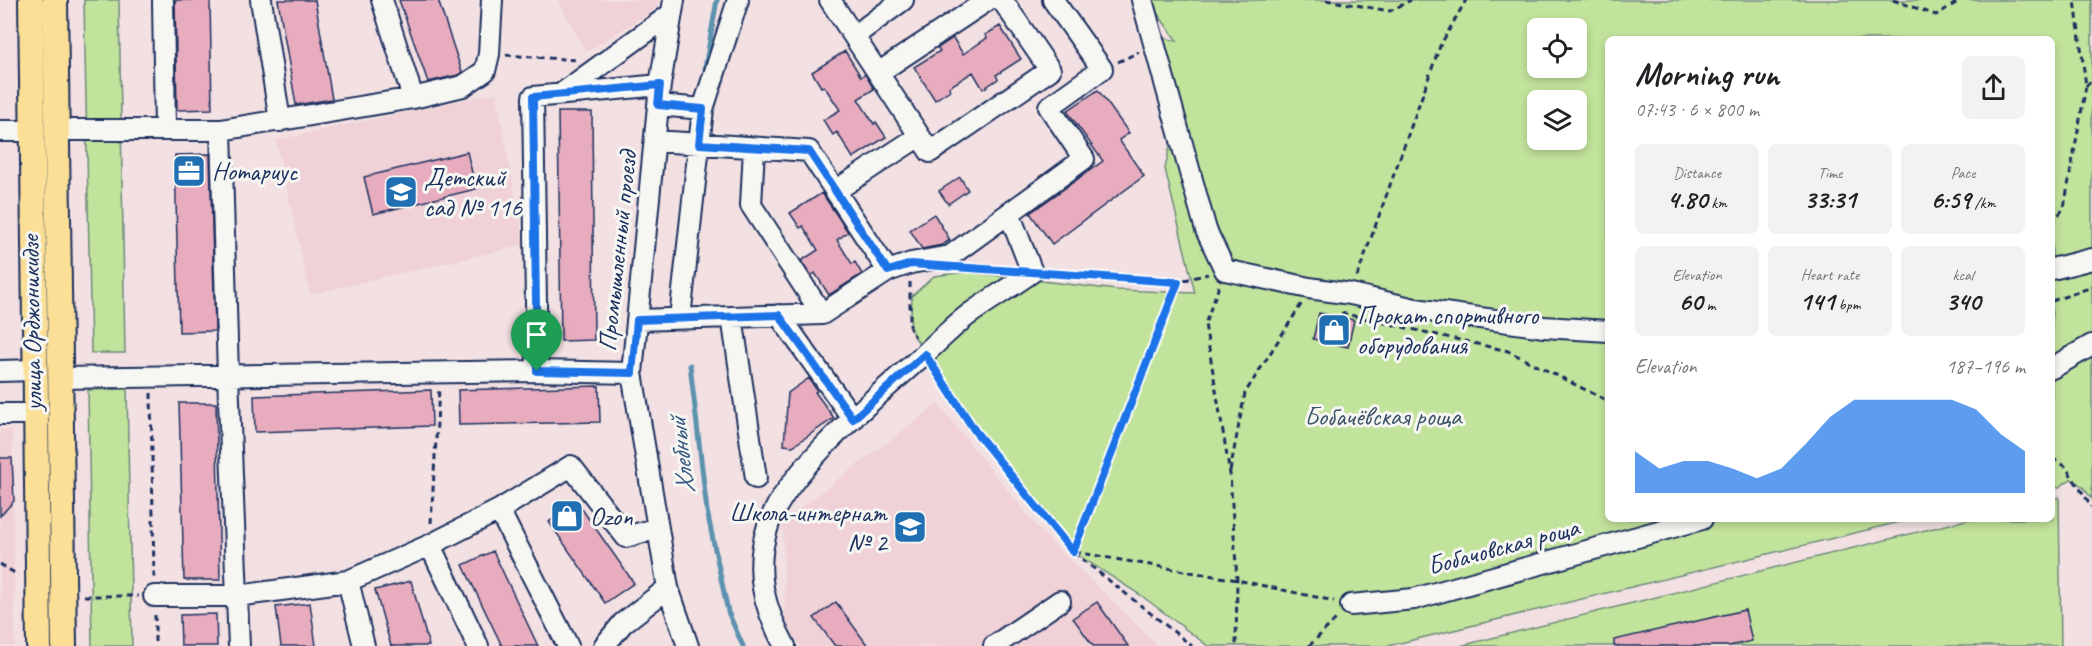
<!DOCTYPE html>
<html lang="en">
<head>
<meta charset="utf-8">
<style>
	:root { --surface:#fff; --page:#f2f2f2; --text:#202124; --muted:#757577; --accent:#1a73e8 }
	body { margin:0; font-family:Caveat,sans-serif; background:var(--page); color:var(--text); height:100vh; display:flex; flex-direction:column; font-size:22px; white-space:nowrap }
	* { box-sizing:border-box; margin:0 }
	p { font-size:20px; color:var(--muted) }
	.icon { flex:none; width:33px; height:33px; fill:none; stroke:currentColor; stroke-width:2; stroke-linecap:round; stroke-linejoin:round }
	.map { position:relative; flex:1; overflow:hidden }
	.panel { position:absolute; left:1605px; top:36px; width:450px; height:486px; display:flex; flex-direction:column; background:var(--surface); border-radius:9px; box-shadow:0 3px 9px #0003 }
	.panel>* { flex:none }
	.buttons { position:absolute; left:1527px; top:18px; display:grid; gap:12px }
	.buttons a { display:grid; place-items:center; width:60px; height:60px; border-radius:9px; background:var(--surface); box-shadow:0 3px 9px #0003; font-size:30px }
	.pin { position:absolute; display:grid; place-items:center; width:51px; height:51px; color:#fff; margin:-62px -26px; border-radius:50% 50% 50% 0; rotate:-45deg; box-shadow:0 0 6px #0007 }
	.pin .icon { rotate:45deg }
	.round { display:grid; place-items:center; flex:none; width:63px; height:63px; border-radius:9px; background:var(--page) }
	.headline { display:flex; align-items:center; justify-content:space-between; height:102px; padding:0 30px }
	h1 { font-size:33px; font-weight:600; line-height:45px }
	.metrics { display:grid; grid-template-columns:repeat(3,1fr); gap:9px; height:102px; padding:6px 30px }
	.metrics div { display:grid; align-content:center; border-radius:9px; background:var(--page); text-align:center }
	.metrics b { font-size:26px; font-weight:600 }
	.metrics small { font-size:16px; font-weight:400 }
	.metrics p { font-size:16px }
	.chart { height:168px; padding:12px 30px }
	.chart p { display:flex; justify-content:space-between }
	.chart svg { width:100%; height:108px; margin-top:6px; fill:var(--accent); opacity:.7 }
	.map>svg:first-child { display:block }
	.built { fill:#efd1d7 }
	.green { fill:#c2e39b; stroke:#6e897c; stroke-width:1.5; fill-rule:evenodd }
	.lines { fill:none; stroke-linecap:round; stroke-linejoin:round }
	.stream { stroke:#5c92b0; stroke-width:5 }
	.building { fill:#e7adbe; stroke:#1b2f5e; stroke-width:1.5 }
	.minor-casing { stroke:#1b2f5e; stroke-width:24 }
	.major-casing { stroke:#1b2f5e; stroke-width:28 }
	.path { stroke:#1b2f5e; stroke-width:3; stroke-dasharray:6 4.5; stroke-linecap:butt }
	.minor { stroke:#f6f6f2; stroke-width:20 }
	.major { stroke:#fbdf96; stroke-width:24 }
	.route-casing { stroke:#fff; stroke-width:12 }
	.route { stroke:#1a73e8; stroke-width:8 }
	.labels { text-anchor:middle; stroke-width:6; stroke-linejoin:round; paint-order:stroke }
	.poi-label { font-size:26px; fill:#1b2f5e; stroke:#f6f6f2; text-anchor:start }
	.street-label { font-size:26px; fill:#1b2f5e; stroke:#f6f6f2 }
	.park-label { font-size:26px; fill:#3c536a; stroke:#f6f6f2 }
	.water-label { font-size:27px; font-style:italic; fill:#365880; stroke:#f6f6f2 }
</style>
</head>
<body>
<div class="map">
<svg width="2092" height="646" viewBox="0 0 2092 646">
	<rect width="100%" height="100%" fill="#f2e0e2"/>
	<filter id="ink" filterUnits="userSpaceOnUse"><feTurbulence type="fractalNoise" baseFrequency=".0167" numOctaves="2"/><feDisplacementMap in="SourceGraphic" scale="12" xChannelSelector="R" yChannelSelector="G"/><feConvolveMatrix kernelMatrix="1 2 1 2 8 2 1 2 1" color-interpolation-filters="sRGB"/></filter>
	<g filter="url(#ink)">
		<!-- built -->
		<path class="built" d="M 558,0 L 658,0 L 657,8 L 586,52 Z
			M 496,93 L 524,245 L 310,294 L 276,140 Z
			M 938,404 L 1041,532 L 1158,646 L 800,646 L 785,621 L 783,521 Z
			M 0,430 L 12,430 L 15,646 L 0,646 Z"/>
		<!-- green -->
		<path class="green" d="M 84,0 L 119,0 L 125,353 L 91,353 Z
			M 1148,0 L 2092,0 L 2092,499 L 2083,487 L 2071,479 L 2059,487 L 2052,489 L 2052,39 L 1608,39 L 1608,519 L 1912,519 L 1388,646 L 1208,646 L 1142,596 L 1073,552 L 975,431 L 925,354 L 910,329 L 912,296 L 934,276 L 966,272 L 1117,290 L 1195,293 L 1165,169 L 1179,103 L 1161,37 L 1177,41 ZM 1538,28 L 1576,28 L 1576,68 L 1538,68 ZM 1538,100 L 1576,100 L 1576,140 L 1538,140 Z
			M 127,389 L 132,646 L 92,646 L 88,390 Z
			M 2059,497 L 2061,646 L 1460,646 L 1970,519 L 2052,519 L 2052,499 Z"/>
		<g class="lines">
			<!-- stream -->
			<path class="stream" d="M 705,68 L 717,0
				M 690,365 L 707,511 L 728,612 L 743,646"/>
		</g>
		<!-- building -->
		<path class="building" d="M 175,0 L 210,0 L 212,109 L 177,110 Z
			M 278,0 L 315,0 L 332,99 L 296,105 Z
			M 399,0 L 438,0 L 462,72 L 458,75 L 428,82 Z
			M 1000,26 L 1021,59 L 996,75 L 998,79 L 983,89 L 973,72 L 949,87 L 950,90 L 935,100 L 914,67 L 940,51 L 938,48 L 953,38 L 963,54 L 987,38 L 985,35 Z
			M 845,51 L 861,77 L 865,74 L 874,89 L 858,99 L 874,124 L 876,122 L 886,137 L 853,158 L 837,132 L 833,135 L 823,120 L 840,110 L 824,86 L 821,87 L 812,72 Z
			M 1098,90 L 1129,133 L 1119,140 L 1144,176 L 1052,244 L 1030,213 L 1103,161 L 1067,111 Z
			M 558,112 L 592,112 L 594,340 L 561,341 Z
			M 467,152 L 476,189 L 373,214 L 364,177 Z
			M 210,154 L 215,331 L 179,332 L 175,155 Z
			M 960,177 L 968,190 L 948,204 L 939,191 Z
			M 822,193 L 848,232 L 837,240 L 852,264 L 855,262 L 862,274 L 829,295 L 815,273 L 811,276 L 801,261 L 818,250 L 803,226 L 800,228 L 790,213 Z
			M 934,214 L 950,240 L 942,245 L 922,249 L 910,230 Z
			M 1319,313 L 1354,320 L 1348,347 L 1313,339 Z
			M 809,378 L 817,391 L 815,392 L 834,418 L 793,446 L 784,445 L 788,393 Z
			M 599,386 L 600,422 L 459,425 L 458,390 Z
			M 431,390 L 432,426 L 255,432 L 254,396 Z
			M 179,403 L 216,403 L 220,580 L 184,580 Z
			M 0,458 L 12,458 L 14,501 L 0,516 Z
			M 577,502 L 634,583 L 605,603 L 549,522 Z
			M 493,551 L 538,646 L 502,646 L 463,565 Z
			M 411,581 L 429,646 L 391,646 L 375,590 Z
			M 836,602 L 868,646 L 835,646 L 814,618 Z
			M 1097,602 L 1128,646 L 1093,646 L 1073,618 Z
			M 310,603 L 316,646 L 281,646 L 276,607 Z
			M 1745,610 L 1752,641 L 1729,646 L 1614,646 L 1614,640 Z
			M 216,614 L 217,646 L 181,646 L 180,615 Z"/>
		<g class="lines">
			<defs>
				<path id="minor" d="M 163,0 L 165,129
					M 261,0 L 280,121
					M 382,0 L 413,98
					M 674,0 L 660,85 L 632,373 L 668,588 L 688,646
					M 830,0 L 878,73
					M 988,0 L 878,73 L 930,152 L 1050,70 L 1002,0
					M 1142,0 L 1206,230 L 1225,270 L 1309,288 L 1351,294 L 1415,309 L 1544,327 L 1608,331
					M 854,36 L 903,0
					M 561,94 L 671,14
					M 658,105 L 703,109
					M 57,130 L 221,130 L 413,98 L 463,86 L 485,71 L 489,54 L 492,0
					M 221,130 L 228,376 L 239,646
					M 0,131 L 32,131
					M 754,148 L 751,205 L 822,314
					M 835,191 L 918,137
					M 2052,269 L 2092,259
					M 888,271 L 911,263 L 950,256 L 1084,159 L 1049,107 L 1102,69 L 1053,0
					M 779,315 L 853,419
					M 732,317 L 756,478
					M 680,318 L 703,109 L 738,0
					M 637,320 L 822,314 L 888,271 L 809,151 L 655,141
					M 2052,368 L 2092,345
					M 0,371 L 35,370
					M 537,371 L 533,97 L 660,85
					M 60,378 L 537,371 L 632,373
					M 0,414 L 36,414
					M 499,510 L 568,646
					M 430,545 L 478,646
					M 348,581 L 364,646
					M 154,596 L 237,596 L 348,581 L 430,545 L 499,510 L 571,466 L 626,537 L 657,528
					M 1351,605 L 1414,599 L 1702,519
					M 604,646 L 623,623 L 668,588
					M 785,646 C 764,608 754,572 767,529 C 783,473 876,397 920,358 C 936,344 951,328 968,315 C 989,300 1011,287 1032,272 L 1009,213
					M 994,646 L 1060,601"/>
				<path id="major" d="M 31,0 L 39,646
					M 55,0 L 64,646"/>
			</defs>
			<!-- minor casing -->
			<use href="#minor" class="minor-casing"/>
			<!-- major casing -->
			<use href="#major" class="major-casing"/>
			<!-- path -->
			<path class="path" d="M 1326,0 L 1390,11 L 1411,0
				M 1893,0 L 1936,15 L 1961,0
				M 506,55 L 577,60
				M 1118,62 L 1139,52
				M 2086,86 L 2092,80
				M 2052,223 L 2064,208 L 2086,86 L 2075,0
				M 967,267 L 1003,270
				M 1048,273 L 1177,282 L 1208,274
				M 1357,277 L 1440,46 L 1466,0
				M 910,282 L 910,329 L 915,337
				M 1219,286 L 1205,324 L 1230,474 L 1237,580 L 1236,646
				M 2052,301 L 2092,287
				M 1341,313 L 1508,351 L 1608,401
				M 934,369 L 975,431 L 1073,552 L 1192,646
				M 151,393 L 154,578
				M 2052,458 L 2065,466 L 2092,507
				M 1230,471 L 1245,393 L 1302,303
				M 431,523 L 439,389
				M 1073,552 L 1177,282
				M 1075,552 L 1237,580 L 1334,601
				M 0,564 L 18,575
				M 84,596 L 138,596
				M 155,615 L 155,646
				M 1309,646 L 1337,618"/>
			<!-- minor -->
			<use href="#minor" class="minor"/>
			<!-- major -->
			<use href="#major" class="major"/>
		</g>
	</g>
	<g class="lines" filter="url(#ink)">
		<defs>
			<path id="route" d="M 660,85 L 658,105 L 703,109 L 699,144 L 809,151 L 888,271 L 911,264 L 1178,282 L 1073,552 L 975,431 L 925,354 L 853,419 L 779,315 L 637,320 L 632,373 L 537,371 L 533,97 Z"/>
		</defs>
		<!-- route casing -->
		<use href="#route" class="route-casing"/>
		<!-- route -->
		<use href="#route" class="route"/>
	</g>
	<!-- icons -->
	<defs>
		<symbol id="office-square" viewBox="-11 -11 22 22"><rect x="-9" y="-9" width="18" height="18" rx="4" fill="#1f6fb2" stroke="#f6f6f2"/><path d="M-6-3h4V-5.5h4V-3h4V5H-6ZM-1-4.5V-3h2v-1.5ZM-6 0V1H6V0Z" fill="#fff"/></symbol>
		<symbol id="school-square" viewBox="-11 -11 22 22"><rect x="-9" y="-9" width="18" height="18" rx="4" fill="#1f6fb2" stroke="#f6f6f2"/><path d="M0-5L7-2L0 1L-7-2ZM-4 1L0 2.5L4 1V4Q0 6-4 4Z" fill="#fff"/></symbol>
		<symbol id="shop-square" viewBox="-11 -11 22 22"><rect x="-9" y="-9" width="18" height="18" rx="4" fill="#1f6fb2" stroke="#f6f6f2"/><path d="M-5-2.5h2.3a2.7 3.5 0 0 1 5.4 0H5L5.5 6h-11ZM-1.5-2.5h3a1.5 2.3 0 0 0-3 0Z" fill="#fff"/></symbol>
	</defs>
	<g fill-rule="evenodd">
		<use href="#office-square" x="170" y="152" width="38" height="38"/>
		<use href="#school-square" x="382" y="173" width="38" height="38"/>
		<use href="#shop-square" x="1315" y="311" width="38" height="38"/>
		<use href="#shop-square" x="548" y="497" width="38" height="38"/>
		<use href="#school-square" x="891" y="508" width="38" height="38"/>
	</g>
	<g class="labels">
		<!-- poi labels -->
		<g class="poi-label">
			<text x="212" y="180">Нотариус</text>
			<text x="424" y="186">Детский<tspan x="424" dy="30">сад № 116</tspan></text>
			<text x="1357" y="324">Прокат спортивного<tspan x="1357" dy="30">оборудования</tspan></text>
			<text x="887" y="521" text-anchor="end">Школа-интернат<tspan x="887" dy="30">№ 2</tspan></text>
			<text x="590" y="525">Ozon</text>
		</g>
		<!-- street labels -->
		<g class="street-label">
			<text transform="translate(617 251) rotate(-84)" y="9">Промышленный проезд</text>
			<text transform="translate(31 323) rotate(-91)" y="9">улица Орджоникидзе</text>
			<text transform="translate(1503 546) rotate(-15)" y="9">Бобачовская роща</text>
		</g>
		<!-- park labels -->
		<g class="park-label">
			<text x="1383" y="425">Бобачёвская роща</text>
		</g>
		<!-- water labels -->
		<g class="water-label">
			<text transform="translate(681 456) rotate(-97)" y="9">Хлебный</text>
		</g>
	</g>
</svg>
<div class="buttons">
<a><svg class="icon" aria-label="locate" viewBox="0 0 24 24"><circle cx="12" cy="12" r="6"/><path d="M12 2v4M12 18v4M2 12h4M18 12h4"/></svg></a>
<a><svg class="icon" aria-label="layers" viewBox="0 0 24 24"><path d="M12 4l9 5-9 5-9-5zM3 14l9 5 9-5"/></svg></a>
</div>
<div class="pin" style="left:537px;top:371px;background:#1e9e55"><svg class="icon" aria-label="arrive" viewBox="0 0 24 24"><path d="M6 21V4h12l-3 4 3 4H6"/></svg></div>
<section class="panel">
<div class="headline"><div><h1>Morning run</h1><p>07:43 · 6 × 800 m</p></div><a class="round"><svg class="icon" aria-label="share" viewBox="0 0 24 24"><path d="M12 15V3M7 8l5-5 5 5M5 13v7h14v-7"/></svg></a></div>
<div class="metrics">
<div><p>Distance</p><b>4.80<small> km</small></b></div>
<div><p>Time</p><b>33:31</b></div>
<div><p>Pace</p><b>6:59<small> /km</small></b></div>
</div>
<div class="metrics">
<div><p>Elevation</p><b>60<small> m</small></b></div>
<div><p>Heart rate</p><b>141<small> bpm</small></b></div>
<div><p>kcal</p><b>340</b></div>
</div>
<div class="chart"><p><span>Elevation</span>187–196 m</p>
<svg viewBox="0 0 160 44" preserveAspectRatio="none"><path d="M0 44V27L10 34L20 31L30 31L40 34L50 38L60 34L70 24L80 13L90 6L100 6L110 6L120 6L130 6L140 10L150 20L160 27V44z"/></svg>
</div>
</section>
</div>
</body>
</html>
